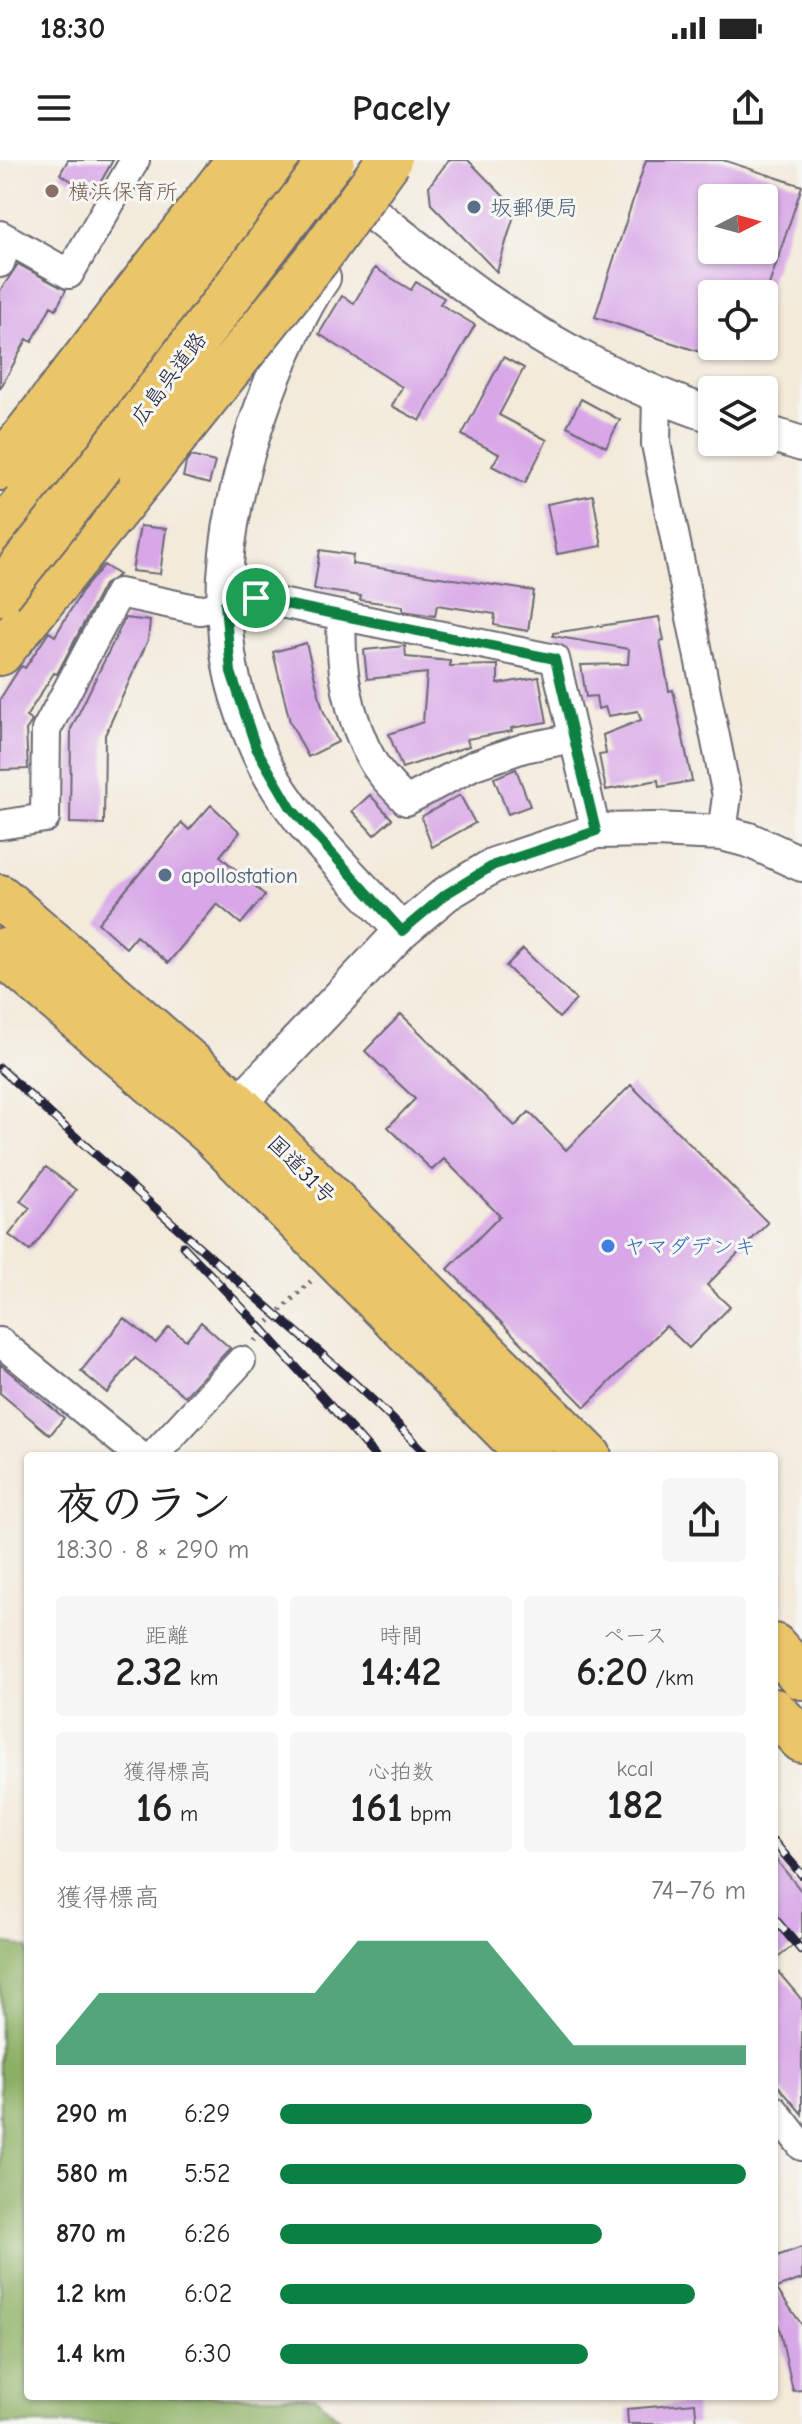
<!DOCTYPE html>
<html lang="ja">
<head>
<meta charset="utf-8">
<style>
	:root { --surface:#fff; --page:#f6f6f6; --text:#222; --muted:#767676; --accent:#0b8043 }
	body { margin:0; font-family:"Comic Neue","Klee One",sans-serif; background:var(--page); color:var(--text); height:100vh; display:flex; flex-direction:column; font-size:30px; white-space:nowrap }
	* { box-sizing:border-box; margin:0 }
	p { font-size:26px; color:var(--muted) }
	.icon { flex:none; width:44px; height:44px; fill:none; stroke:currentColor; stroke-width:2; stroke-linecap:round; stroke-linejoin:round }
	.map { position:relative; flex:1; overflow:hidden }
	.drawer { position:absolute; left:24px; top:1292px; width:754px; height:948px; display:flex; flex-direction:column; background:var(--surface); border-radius:8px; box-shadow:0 2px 6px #0004 }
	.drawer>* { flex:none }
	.needle { width:52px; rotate:84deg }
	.controls { position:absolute; left:698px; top:24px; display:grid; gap:16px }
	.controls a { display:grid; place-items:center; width:80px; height:80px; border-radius:8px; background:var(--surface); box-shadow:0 2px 6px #0004; font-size:40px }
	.pin { position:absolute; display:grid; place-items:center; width:68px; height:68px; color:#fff; margin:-34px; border:4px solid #fff; border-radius:50%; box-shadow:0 2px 8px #0007 }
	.round { display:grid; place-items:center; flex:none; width:84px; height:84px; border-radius:8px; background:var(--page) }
	.headline { display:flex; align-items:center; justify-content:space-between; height:136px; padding:0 32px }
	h1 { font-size:44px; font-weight:700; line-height:60px }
	.figures { display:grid; grid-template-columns:repeat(3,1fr); gap:12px; height:136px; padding:8px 32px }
	.figures div { display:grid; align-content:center; border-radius:8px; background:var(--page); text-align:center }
	.figures b { font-size:40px; font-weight:700 }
	.figures small { font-size:22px; font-weight:400 }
	.figures p { font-size:22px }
	.chart { height:224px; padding:16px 32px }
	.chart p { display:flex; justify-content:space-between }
	.chart svg { width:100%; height:144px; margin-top:8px; fill:var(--accent); opacity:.7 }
	ul { padding:0 32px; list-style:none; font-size:26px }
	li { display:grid; grid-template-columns:128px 96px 1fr; align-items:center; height:60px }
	li i { height:20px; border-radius:10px; background:var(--accent) }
	.status { display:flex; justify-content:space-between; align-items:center; height:56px; padding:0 40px; background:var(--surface); direction:ltr }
	.status svg { height:22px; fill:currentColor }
	header { display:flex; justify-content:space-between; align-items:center; height:104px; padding:0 32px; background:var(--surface); font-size:36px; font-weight:700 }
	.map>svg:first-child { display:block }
	.forest { fill:#8cb064; stroke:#576950; stroke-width:2 }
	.building { fill:#d8a7e7; fill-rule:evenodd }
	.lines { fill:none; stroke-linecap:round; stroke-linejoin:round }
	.minor-casing { stroke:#6b6873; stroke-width:32 }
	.tertiary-casing { stroke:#6b6873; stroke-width:38 }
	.trunk-casing { stroke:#6b6873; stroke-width:48 }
	.motorway-casing { stroke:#6b6873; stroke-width:48 }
	.path { stroke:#6b6873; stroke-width:5; stroke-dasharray:2 6; stroke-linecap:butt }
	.minor { stroke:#fff; stroke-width:28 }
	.tertiary { stroke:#fff; stroke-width:34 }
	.trunk { stroke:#ebc669; stroke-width:44 }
	.motorway { stroke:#ebc669; stroke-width:44 }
	.rail-casing { stroke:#22223b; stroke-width:9 }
	.rail { stroke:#f6f6f2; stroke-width:6; stroke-dasharray:18; stroke-linecap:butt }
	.motorway-bridge-casing { stroke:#6b6873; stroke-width:48; stroke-linecap:butt }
	.motorway-bridge { stroke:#ebc669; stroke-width:44 }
	.route-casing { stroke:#fff; stroke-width:16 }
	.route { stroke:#0b8043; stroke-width:10 }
	.education-dot { fill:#8d6e63; stroke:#f6f6f2; stroke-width:3 }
	.service-dot { fill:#5c6f8a; stroke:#f6f6f2; stroke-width:3 }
	.shop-dot { fill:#3f7fe0; stroke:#f6f6f2; stroke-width:3 }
	.labels { text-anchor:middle; stroke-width:6; stroke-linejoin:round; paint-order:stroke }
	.education-label { font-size:22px; fill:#785e54; stroke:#f6f6f2; text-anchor:start }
	.service-label { font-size:22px; fill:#4e5e75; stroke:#f6f6f2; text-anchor:start }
	.street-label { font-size:22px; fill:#22223b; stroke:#f6f6f2 }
	.shop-label { font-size:22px; fill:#366cbe; stroke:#f6f6f2; text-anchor:start }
</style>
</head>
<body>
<div class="status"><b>18:30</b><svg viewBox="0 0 49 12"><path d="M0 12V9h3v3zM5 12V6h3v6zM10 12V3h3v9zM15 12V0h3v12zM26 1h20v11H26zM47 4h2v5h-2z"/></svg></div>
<header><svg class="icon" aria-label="menu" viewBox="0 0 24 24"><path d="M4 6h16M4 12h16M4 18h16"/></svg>Pacely<svg class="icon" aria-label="share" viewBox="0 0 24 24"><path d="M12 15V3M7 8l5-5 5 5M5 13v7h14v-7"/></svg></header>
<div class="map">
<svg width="802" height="2264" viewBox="0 0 802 2264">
	<rect width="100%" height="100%" fill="#f6f6f2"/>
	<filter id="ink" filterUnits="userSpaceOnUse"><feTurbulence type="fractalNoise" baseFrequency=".0125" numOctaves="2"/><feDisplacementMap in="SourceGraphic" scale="16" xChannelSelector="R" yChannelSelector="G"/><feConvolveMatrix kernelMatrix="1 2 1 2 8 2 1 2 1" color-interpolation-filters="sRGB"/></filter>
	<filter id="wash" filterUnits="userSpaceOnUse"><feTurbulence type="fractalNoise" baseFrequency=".006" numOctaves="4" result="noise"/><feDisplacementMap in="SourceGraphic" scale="32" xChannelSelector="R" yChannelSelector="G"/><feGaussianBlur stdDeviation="1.8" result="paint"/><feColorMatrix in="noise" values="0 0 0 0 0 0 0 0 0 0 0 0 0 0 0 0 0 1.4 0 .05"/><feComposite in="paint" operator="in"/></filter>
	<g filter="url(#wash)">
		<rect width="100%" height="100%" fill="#f3eada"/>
		<!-- forest -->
		<path class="forest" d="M 0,1782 L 28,1788 L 28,2236 L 314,2236 L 345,2264 L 0,2264 Z"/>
		<g id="blocks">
			<!-- building -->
			<path class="building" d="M 68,0 L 113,0 L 94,34 L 60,14 Z
				M 449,0 L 468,0 L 516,49 L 497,112 L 431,44 L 429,26 Z
				M 646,0 L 723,0 L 802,26 L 766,134 L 712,134 L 712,196 L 595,157 ZM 712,38 L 764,38 L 764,90 L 712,90 Z
				M 18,104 L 66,130 L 56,149 L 51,146 L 32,182 L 27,179 L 0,229 L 0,131 Z
				M 375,108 L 411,130 L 416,122 L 444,138 L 440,144 L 475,165 L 420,261 L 392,246 L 402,227 L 319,174 L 342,136 L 354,143 Z
				M 503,197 L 524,208 L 499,255 L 547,280 L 525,323 L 492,306 L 499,294 L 462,275 Z
				M 581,239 L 620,260 L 606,287 L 567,266 Z
				M 191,296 L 215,302 L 209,324 L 183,317 L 186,303 Z
				M 593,335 L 602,386 L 557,394 L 547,344 Z
				M 140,366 L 166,369 L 160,414 L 132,411 Z
				M 320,390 L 353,395 L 352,404 L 534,431 L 528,471 L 494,465 L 495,454 L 437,445 L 435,456 L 403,451 L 403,446 L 360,440 L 361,436 L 314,429 Z
				M 104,405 L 119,415 L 104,425 L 57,514 L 54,513 L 26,557 L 32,561 L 26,570 L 28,609 L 0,610 L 0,539 L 19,509 L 22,506 L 25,508 L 49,472 L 55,476 L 82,431 Z
				M 659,457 L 664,480 L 660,481 L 669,531 L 673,530 L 692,621 L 659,627 L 658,620 L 606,630 L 599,595 L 606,594 L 603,575 L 641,560 L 638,551 L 608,556 L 605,547 L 598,549 L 596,536 L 586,537 L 581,505 L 628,504 L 629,489 L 553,476 L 553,473 Z
				M 125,458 L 150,461 L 148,480 L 105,575 L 104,664 L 70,663 L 71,569 Z
				M 306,483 L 323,550 L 338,582 L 308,597 L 290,562 L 273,492 Z
				M 405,486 L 406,497 L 450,501 L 450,506 L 498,505 L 498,524 L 539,517 L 547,562 L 511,568 L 512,571 L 467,579 L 469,586 L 402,608 L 389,574 L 423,562 L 427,513 L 367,519 L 364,490 Z
				M 516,609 L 530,646 L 508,654 L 494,618 Z
				M 370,635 L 392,659 L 374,675 L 352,651 Z
				M 460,635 L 475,663 L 432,687 L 421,657 Z
				M 211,645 L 240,672 L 220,696 L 265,735 L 241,764 L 217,744 L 168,803 L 136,776 L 126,788 L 98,763 L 182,663 L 189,670 Z
				M 523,789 L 576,840 L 559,858 L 506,806 Z
				M 401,854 L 515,966 L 529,952 L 566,990 L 631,925 L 768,1063 L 707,1125 L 730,1147 L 689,1188 L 666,1166 L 585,1247 L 448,1109 L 500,1056 L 444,999 L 432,1010 L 388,967 L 415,939 L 365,891 Z
				M 46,1007 L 76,1030 L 30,1091 L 9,1075 L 30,1048 L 20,1041 Z
				M 124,1158 L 156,1183 L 169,1167 L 186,1180 L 201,1162 L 230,1188 L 185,1236 L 135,1198 L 107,1233 L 81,1211 Z
				M 0,1204 L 64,1258 L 50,1275 L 0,1233 Z
				M 774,1697 L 802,1732 L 802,1778 L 774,1801 Z
				M 774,1807 L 802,1840 L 802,1954 L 774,1921 Z
				M 802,2087 L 802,2119 L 776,2128 L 802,2165 L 802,2230 L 793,2231 L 774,2144 L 774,2097 Z
				M 695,2243 L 697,2264 L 628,2264 L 627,2249 Z"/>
		</g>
	</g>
	<g filter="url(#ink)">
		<use href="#blocks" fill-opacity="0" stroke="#6b6873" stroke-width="2"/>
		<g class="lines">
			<defs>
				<path id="minor" d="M 0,75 L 69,114 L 135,0
					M 0,103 L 8,80
					M 657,234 L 656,284 L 727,636 L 722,673
					M 342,455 C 339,505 348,558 373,602 C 381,616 395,629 406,641 L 474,605 L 524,588 L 573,578
					M 0,665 L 45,658 L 46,570 L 119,433 L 200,450 L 256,438 L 555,499 L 596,671
					M 0,1182 L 140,1296
					M 153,1296 L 241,1201
					M 774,1950 L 802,1986"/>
				<path id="tertiary" d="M 371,52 C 408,81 445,111 483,138 C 549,185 636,230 712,255
					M 323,118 C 305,143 294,169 281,198 C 241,294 210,407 231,511 C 236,536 246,563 256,586 C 285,656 352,715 402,771
					M 764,272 L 802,284
					M 221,962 L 402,771 L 446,734 L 494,705 L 596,671 L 655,670 L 722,673 L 749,680 L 802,704"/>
				<path id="trunk" d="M 0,737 L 237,944 L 589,1296
					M 0,791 L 211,973 L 531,1296
					M 774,1486 L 802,1517
					M 774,1551 L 802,1580"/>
				<path id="motorway" d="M 0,308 L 239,0
					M 0,374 L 45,318 L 285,0
					M 0,493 L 142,318"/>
			</defs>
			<!-- minor casing -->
			<use href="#minor" class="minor-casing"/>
			<!-- tertiary casing -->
			<use href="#tertiary" class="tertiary-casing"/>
			<!-- trunk casing -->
			<use href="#trunk" class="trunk-casing"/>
			<!-- motorway casing -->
			<use href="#motorway" class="motorway-casing"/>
			<!-- path -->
			<path class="path" d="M 255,1181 L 262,1169 L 311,1121"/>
			<!-- minor -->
			<use href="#minor" class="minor"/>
			<!-- tertiary -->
			<use href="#tertiary" class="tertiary"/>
			<!-- trunk -->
			<use href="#trunk" class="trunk"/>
			<!-- motorway -->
			<use href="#motorway" class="motorway"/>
			<defs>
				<path id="rail" d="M 0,908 C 70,973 142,1036 213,1099 C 285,1164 362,1224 428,1296
					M 183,1086 L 262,1169 L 375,1296
					M 774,1682 L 802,1715
					M 774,1758 L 802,1791"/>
			</defs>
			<!-- rail casing -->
			<use href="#rail" class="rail-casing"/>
			<!-- rail -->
			<use href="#rail" class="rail"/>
			<defs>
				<path id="motorway-bridge" d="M 142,318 L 321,94 L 389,0
					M 0,433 L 77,337 L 332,0"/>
			</defs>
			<!-- motorway-bridge casing -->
			<use href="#motorway-bridge" class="motorway-bridge-casing"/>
			<!-- motorway-bridge -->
			<use href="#motorway-bridge" class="motorway-bridge"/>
		</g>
	</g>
	<g class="lines" filter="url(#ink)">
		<defs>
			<path id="route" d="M 256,438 L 555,499 L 596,671 L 494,705 L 446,734 L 402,771 L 291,648 L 256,588 L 231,512 L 225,444 Z"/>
		</defs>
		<!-- route casing -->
		<use href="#route" class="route-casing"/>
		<!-- route -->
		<use href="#route" class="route"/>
	</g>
	<!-- markers -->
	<circle class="education-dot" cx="52" cy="31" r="8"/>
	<g class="service-dot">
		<circle cx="474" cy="47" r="8"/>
		<circle cx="165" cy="715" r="8"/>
	</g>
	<circle class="shop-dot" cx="608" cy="1086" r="8"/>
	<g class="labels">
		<!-- education labels -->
		<g class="education-label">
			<text x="68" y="39">横浜保育所</text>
		</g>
		<!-- service labels -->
		<g class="service-label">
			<text x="490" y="55">坂郵便局</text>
			<text x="181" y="723">apollostation</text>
		</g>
		<!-- street labels -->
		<g class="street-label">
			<text transform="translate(168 218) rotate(-53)" y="8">広島呉道路</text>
			<text transform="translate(302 1009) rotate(45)" y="8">国道31号</text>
		</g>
		<!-- shop labels -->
		<g class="shop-label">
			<text x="624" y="1094">ヤマダデンキ</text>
		</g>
	</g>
</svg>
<div class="controls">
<a><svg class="needle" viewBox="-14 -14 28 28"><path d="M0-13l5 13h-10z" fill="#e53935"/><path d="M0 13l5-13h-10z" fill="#767676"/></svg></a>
<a><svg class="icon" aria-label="locate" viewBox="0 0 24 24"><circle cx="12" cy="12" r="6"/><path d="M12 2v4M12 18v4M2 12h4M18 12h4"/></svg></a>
<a><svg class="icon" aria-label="layers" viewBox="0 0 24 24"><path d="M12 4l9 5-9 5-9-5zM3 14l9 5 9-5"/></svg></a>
</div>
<div class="pin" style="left:256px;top:438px;background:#1e9e55"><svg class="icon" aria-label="arrive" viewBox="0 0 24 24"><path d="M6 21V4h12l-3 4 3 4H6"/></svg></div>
<section class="drawer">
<div class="headline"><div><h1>夜のラン</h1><p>18:30 · 8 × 290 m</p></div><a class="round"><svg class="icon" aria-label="share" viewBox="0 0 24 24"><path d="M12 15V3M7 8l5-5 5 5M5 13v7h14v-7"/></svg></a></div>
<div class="figures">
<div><p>距離</p><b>2.32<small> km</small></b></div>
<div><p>時間</p><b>14:42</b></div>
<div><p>ペース</p><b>6:20<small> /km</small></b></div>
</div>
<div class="figures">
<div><p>獲得標高</p><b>16<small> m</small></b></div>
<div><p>心拍数</p><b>161<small> bpm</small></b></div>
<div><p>kcal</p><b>182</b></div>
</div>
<div class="chart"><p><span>獲得標高</span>74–76 m</p>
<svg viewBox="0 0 160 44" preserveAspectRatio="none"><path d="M0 44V38L10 22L20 22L30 22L40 22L50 22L60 22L70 6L80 6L90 6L100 6L110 22L120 38L130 38L140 38L150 38L160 38V44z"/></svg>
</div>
<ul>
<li><b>290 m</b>6:29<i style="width:67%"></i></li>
<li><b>580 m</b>5:52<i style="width:100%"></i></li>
<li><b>870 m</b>6:26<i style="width:69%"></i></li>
<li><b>1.2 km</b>6:02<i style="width:89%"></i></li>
<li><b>1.4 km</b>6:30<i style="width:66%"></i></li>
</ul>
</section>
</div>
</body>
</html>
